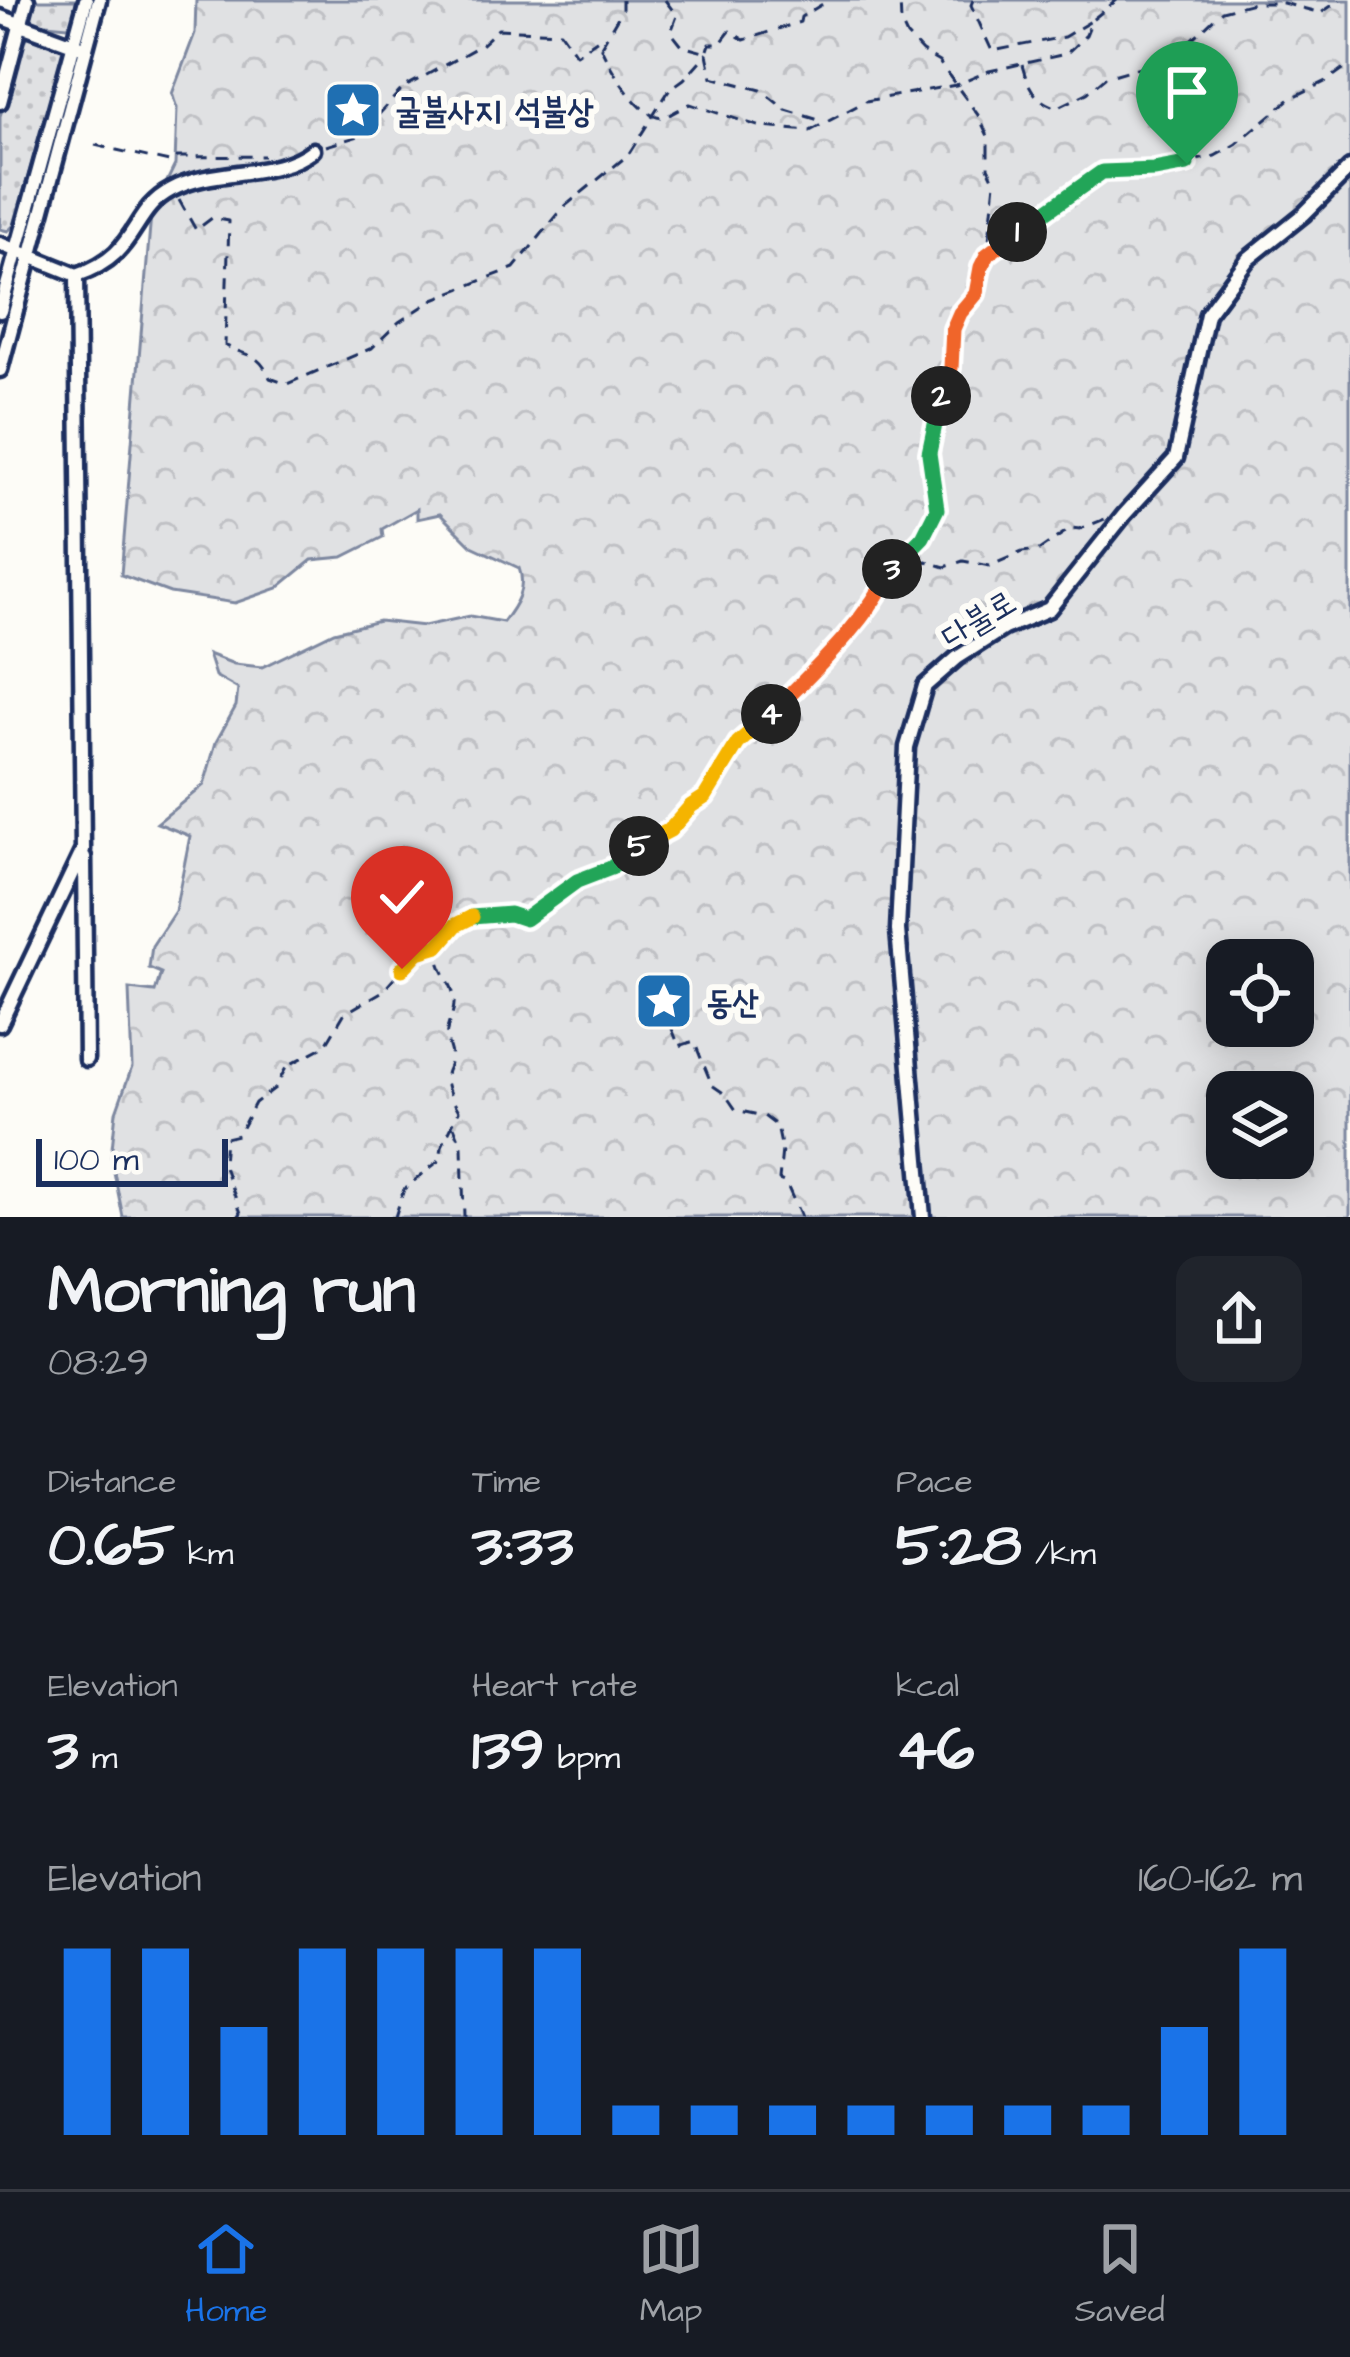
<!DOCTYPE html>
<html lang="en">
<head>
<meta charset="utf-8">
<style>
	:root { --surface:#171b24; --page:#20242c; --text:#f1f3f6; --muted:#9ea1a6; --line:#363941; --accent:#1a73e8 }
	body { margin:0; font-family:"Architects Daughter","Poor Story",sans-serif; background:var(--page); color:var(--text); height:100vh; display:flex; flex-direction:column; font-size:45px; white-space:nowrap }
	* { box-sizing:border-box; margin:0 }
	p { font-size:39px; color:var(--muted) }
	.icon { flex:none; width:66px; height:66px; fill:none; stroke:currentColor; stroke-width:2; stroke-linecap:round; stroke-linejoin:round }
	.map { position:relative; height:1217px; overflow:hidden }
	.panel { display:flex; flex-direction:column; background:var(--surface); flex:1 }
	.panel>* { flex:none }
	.controls { position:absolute; left:1206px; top:939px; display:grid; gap:24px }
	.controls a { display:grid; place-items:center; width:108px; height:108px; border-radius:24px; background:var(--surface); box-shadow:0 6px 30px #0003; font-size:60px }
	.scale { position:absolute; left:36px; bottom:30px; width:192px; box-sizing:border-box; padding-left:12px; border:6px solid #1b2f5e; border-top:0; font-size:33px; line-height:42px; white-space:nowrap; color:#1b2f5e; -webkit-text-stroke:9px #fdfcf7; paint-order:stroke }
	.pin { position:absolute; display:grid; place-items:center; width:102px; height:102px; color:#fff; margin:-123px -51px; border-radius:50% 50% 50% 0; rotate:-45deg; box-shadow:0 0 12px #0007 }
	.pin .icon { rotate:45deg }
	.km { position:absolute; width:60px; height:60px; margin:-30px; border-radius:50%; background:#222; color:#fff; font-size:33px; line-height:60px; text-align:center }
	.round { display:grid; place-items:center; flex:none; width:126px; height:126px; border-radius:24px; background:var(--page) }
	.overview { display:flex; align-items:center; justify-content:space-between; height:204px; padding:0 48px }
	h1 { font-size:66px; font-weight:800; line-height:90px }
	.figures { display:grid; grid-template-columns:repeat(3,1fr); gap:18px; height:204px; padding:12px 48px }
	.figures div { display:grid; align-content:center }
	.figures b { font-size:60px; font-weight:800 }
	.figures small { font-size:33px; font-weight:400 }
	.figures p { font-size:33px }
	.chart { height:336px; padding:24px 48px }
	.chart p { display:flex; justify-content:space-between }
	.chart svg { width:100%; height:216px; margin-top:12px; stroke:var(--accent); stroke-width:6 }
	.tab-bar { display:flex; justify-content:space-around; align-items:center; height:168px; border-top:3px solid var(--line); background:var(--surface); font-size:33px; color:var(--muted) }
	.tab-bar a { display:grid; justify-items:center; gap:6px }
	.tab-bar .selected { color:var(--accent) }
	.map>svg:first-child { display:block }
	.grass { fill:url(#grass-dots); stroke:#7e88a0; stroke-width:3 }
	.park { fill:url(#park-crowns); stroke:#7e88a0; stroke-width:3; fill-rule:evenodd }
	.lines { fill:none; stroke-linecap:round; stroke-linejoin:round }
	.minor-casing { stroke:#1b2f5e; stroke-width:21 }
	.path { stroke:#1b2f5e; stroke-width:3; stroke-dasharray:12 9; stroke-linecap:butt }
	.minor { stroke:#fdfcf7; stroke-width:12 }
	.split-1-casing { stroke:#fff; stroke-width:24 }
	.split-2-casing { stroke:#fff; stroke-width:24 }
	.split-3-casing { stroke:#fff; stroke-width:24 }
	.split-4-casing { stroke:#fff; stroke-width:24 }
	.split-5-casing { stroke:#fff; stroke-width:24 }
	.split-6-casing { stroke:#fff; stroke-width:24 }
	.split-7-casing { stroke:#fff; stroke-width:24 }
	.split-1 { stroke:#22a559; stroke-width:15 }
	.split-2 { stroke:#f0652b; stroke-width:15 }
	.split-3 { stroke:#22a559; stroke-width:15 }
	.split-4 { stroke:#f0652b; stroke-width:15 }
	.split-5 { stroke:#f5b400; stroke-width:15 }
	.split-6 { stroke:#22a559; stroke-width:15 }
	.split-7 { stroke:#f5b400; stroke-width:15 }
	.labels { text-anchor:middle; stroke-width:12; stroke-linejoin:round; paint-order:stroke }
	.poi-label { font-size:33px; font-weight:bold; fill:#1b2f5e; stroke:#fdfcf7; text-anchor:start }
	.street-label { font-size:33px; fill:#1b2f5e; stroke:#fdfcf7 }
</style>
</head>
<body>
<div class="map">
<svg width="1350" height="1217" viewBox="0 0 1350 1217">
	<defs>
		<pattern id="grass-dots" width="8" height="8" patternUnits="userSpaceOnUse" patternTransform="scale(3)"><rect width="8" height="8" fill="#e0e1e3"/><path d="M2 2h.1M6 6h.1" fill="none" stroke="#c0c1c5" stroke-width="1.8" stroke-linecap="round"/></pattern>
		<pattern id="park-crowns" width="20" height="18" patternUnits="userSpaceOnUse" patternTransform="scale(3)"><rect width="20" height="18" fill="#e0e1e3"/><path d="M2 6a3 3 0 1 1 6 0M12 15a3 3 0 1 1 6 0" fill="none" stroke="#c0c1c5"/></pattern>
	</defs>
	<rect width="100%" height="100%" fill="#fdfcf7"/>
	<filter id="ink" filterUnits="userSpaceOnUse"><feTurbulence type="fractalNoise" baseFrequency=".00833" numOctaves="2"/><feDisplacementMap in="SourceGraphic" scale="24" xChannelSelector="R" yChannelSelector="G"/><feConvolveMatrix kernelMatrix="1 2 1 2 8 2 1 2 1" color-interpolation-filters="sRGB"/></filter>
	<g filter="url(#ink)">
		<!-- grass -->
		<path class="grass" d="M 33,0 L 76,0 L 73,20 L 68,26 L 35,23 L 31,17 Z
			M 26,33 L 38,34 L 65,49 L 14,225 L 8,231 L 0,229 L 0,116 Z"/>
		<!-- park -->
		<path class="park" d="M 196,0 L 1350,0 L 1350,1217 L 123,1217 L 111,1157 L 116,1112 L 132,1067 L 129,989 L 155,992 L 161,973 L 149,968 L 152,946 L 175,911 L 190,836 L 157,823 L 204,785 L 216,742 L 236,706 L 238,689 L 215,676 L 208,654 L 234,664 L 262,667 L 334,632 L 379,621 L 424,626 L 470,616 L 503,622 C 515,606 527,589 519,568 L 472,546 L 440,514 L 417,519 L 417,509 L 382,529 L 383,537 L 343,557 L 312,560 L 278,588 L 235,603 L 170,593 L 121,575 L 151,214 L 175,165 L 177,108 L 172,94 L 195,33 ZM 1227,960 L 1293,960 L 1293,1026 L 1227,1026 ZM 1227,1092 L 1293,1092 L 1293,1158 L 1227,1158 Z"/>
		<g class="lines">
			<defs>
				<path id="minor" d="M 0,17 L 79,46
					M 0,102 L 27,0
					M 0,244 L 77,275 L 83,850 L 0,1024
					M 77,275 C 140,254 129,212 171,190 C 216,166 275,180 313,150
					M 0,311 L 86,0
					M 0,370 L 99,0
					M 84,857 L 86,1059
					M 923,1217 L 898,930 L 907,747 L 925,686 L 957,658 L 1004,628 L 1049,609 L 1124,515 L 1176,458 L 1207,314 L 1248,259 L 1304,214 L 1350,168"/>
			</defs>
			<!-- minor casing -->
			<use href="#minor" class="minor-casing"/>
			<!-- path -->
			<path class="path" d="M 665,0 L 677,16 L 671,32 L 682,46 L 707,53 L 710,44 L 720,44 L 730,31 L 744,40 L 800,22 L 801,17 L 829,0
				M 973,0 L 971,5 L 992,51 L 1064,37 L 1091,21
				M 601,46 L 622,10 L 622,0
				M 707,54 L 712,77 L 761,90 L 786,110 L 822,121
				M 1022,65 C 1028,87 1035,101 1057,108 L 1087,93 L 1106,77 L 1141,67 L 1163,53 L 1180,51 L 1222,11 L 1253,3 L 1283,3 L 1321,13 L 1340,0
				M 95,145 L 169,162 L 177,157 L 264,156
				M 326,146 L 359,136 L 403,88 L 481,45 L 498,29 L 561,32 L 576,54 L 598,39 C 602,56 641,124 664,117 C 671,115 682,107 690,104 L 761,127 L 810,131 L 866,101 L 956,85 L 989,71 L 1066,54 L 1086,35 L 1092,20 L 1117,0
				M 179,200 L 196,230 L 212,218 L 229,221 L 225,345 C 246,358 258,350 270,378 L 287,384 L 372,348 L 399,322 L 434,299 L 514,268 L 564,207 L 628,155 L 670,89 L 684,79 L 707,53
				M 989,254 L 1003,240 L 1043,217 L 1102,172 L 1153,170 L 1215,156 L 1236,144 L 1291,98 L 1327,81 L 1350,64
				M 897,565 L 926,561 L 945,567 L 963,561 L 990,566 L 1022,552 L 1039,550 L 1071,528 L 1080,529 L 1105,519
				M 656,989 L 679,1046 L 694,1041 L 712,1085 L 725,1094 L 736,1110 L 764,1116 L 777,1126 L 782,1150 L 779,1180 L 786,1183 L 801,1217
				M 454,1126 L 462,1146 L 464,1217
				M 238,1217 L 241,1213 L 223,1164 L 225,1138 L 238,1135 L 255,1103 L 275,1088 L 287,1066 L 325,1046 L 344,1014 L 383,991 L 418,952 L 438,946
				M 395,1217 L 404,1189 L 440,1160 L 442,1146 L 459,1111 C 453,1101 446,1089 446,1077 C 445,1071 451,1065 451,1059 C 452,1050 445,1041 447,1031 C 448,1022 454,1013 454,1004 C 456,986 442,976 439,960 C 429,914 498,911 525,919 L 577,882 L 611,868 L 653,836 L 670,830 L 691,805 L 707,795 L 713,778 L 738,743 L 759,727 L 795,685 L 817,671 L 874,603 L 897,560 L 923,537 L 937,509 L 929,453 L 934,420 L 951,368 L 953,329 L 960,313 L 976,294 L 977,279 L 987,260 L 995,182 L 988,167 L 988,136 L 978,115 L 939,62 L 922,52 L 907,36 L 901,23 L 900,0"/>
			<!-- minor -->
			<use href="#minor" class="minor"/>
		</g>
	</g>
	<g class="lines" filter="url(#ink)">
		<defs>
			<path id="split-1" d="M 1017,232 L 1102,172 L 1154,170 L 1187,164"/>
			<path id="split-2" d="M 941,396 L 951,368 L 953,329 L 960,313 L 976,294 L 981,267 L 987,255 L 1017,232"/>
			<path id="split-3" d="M 892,569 L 923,537 L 937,509 L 929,453 L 941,396"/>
			<path id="split-4" d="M 771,714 C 815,669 863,626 892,569"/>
			<path id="split-5" d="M 639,846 L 670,830 L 691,806 L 705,797 L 738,743 L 771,714"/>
			<path id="split-6" d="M 472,917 L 510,914 L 525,919 L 577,881 L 611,868 L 639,846"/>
			<path id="split-7" d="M 402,969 L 418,952 L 438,946 L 456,925 L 472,917"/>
		</defs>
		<!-- split-1 casing -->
		<use href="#split-1" class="split-1-casing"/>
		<!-- split-2 casing -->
		<use href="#split-2" class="split-2-casing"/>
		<!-- split-3 casing -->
		<use href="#split-3" class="split-3-casing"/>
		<!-- split-4 casing -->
		<use href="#split-4" class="split-4-casing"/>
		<!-- split-5 casing -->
		<use href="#split-5" class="split-5-casing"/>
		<!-- split-6 casing -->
		<use href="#split-6" class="split-6-casing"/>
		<!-- split-7 casing -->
		<use href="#split-7" class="split-7-casing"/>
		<!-- split-1 -->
		<use href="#split-1" class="split-1"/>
		<!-- split-2 -->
		<use href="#split-2" class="split-2"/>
		<!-- split-3 -->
		<use href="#split-3" class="split-3"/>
		<!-- split-4 -->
		<use href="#split-4" class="split-4"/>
		<!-- split-5 -->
		<use href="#split-5" class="split-5"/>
		<!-- split-6 -->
		<use href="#split-6" class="split-6"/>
		<!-- split-7 -->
		<use href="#split-7" class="split-7"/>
	</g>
	<!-- icons -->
	<defs>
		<symbol id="sight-square" viewBox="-11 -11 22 22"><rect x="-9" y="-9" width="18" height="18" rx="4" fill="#1f6fb2" stroke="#fdfcf7"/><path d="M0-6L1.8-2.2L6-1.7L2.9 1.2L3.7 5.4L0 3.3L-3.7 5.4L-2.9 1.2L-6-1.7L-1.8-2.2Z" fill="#fff"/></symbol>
	</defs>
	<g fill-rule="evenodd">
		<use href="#sight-square" x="320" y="77" width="66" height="66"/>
		<use href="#sight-square" x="631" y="968" width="66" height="66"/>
	</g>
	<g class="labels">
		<!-- poi labels -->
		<g class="poi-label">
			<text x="395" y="122">굴불사지 석불상</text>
			<text x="706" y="1013">동산</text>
		</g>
		<!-- street labels -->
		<g class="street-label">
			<text transform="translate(978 618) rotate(-31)" y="12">다불로</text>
		</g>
	</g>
</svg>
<div class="controls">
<a><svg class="icon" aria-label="locate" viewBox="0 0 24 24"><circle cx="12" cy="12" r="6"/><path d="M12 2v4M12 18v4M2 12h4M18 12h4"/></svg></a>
<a><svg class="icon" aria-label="layers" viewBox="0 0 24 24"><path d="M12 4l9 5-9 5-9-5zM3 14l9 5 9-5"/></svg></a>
</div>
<div class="scale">100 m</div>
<div class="pin" style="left:1187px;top:164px;background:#1e9e55"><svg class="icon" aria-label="arrive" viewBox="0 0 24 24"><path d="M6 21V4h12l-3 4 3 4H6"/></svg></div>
<div class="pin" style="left:402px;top:969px;background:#d93025"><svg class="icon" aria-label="check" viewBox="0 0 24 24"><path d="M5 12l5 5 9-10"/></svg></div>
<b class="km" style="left:1017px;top:232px">1</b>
<b class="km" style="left:941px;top:396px">2</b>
<b class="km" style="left:892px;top:569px">3</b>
<b class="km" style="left:771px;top:714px">4</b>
<b class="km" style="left:639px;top:846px">5</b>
</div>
<section class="panel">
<div class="overview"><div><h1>Morning run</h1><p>08:29</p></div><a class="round"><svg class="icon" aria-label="share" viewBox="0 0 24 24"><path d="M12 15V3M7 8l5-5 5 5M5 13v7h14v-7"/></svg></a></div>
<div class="figures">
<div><p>Distance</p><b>0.65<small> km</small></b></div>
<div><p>Time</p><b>3:33</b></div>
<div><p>Pace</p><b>5:28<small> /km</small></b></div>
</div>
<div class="figures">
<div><p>Elevation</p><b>3<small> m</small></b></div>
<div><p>Heart rate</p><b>139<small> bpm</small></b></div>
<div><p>kcal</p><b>46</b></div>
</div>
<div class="chart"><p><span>Elevation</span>160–162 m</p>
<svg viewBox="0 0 160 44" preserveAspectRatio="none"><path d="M5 44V6M15 44V6M25 44V22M35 44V6M45 44V6M55 44V6M65 44V6M75 44V38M85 44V38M95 44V38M105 44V38M115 44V38M125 44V38M135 44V38M145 44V22M155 44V6"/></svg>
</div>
</section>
<nav class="tab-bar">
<a class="selected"><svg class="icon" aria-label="home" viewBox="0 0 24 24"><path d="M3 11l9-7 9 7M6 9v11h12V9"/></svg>Home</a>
<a><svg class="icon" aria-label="map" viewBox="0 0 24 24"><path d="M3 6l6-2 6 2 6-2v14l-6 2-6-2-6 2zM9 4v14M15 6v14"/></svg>Map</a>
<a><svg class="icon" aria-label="saved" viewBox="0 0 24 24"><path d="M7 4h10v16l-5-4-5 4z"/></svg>Saved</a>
</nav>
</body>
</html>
